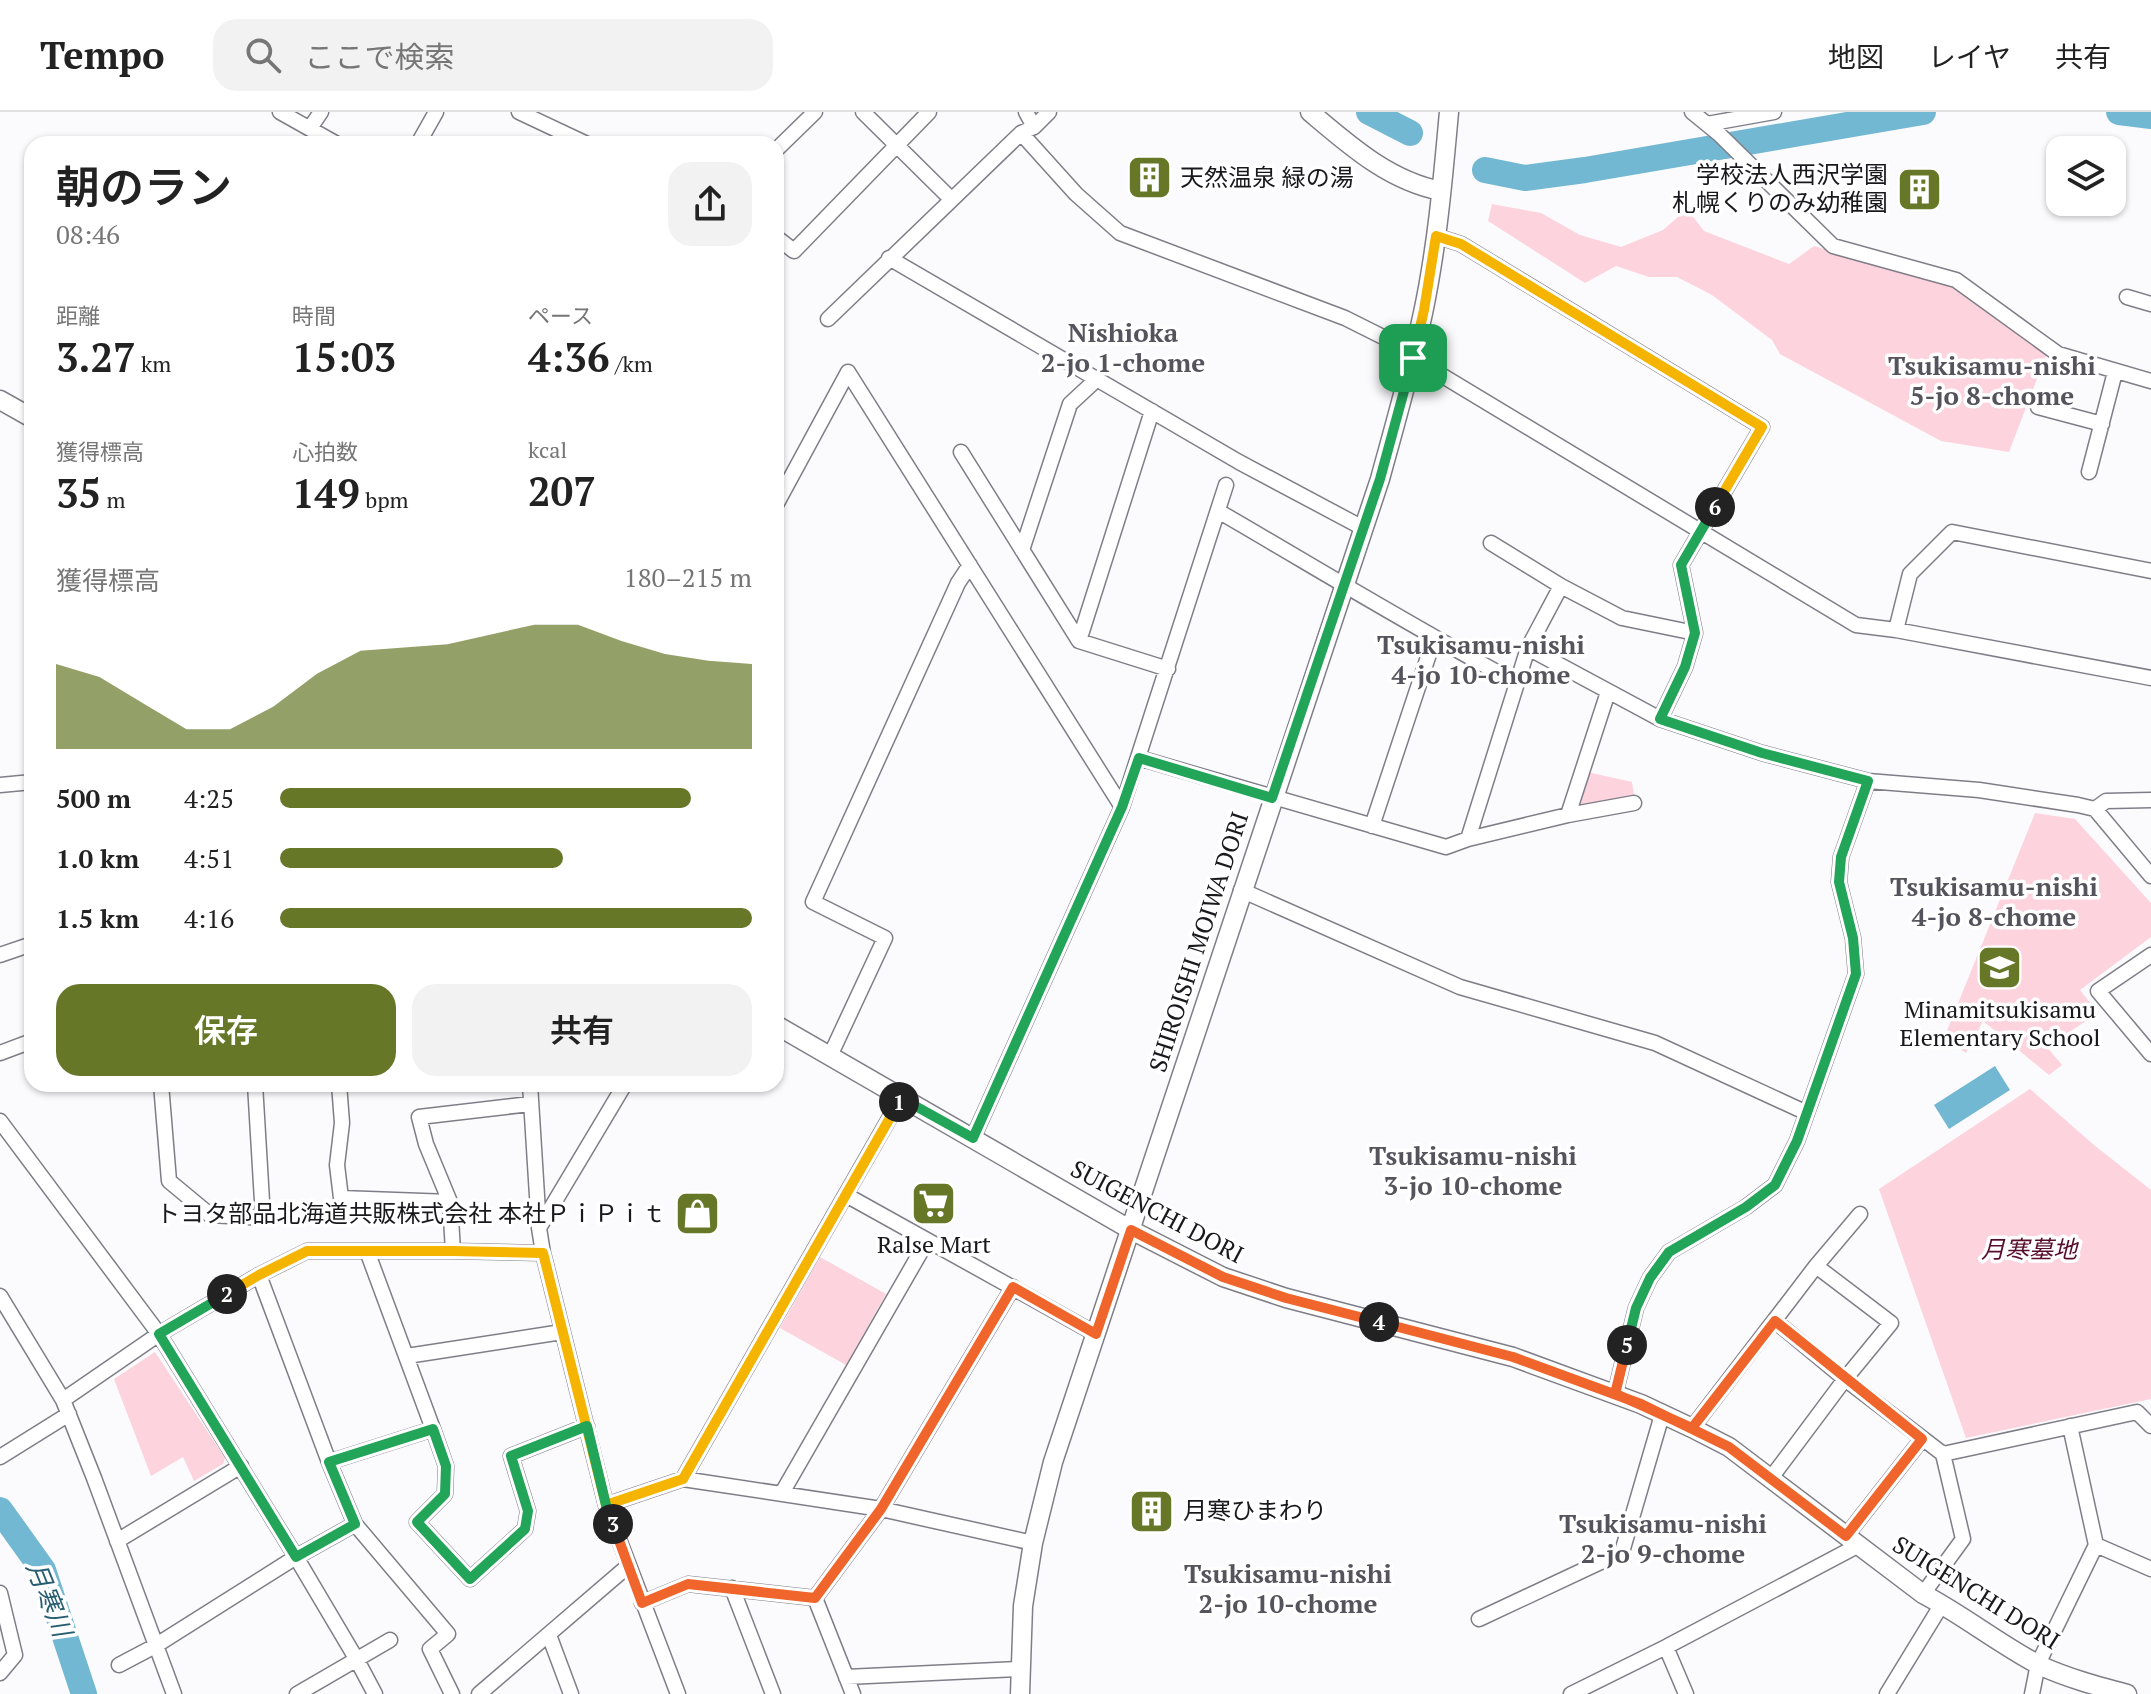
<!DOCTYPE html>
<html lang="ja">
<head>
<meta charset="utf-8">
<style>
	:root { --surface:#fff; --page:#f2f2f2; --text:#222; --muted:#767676; --line:#e0e0e0; --accent:#667828 }
	body { margin:0; font-family:"PT Serif","Noto Sans JP",serif; background:var(--page); color:var(--text); height:100vh; display:flex; flex-direction:column; font-size:30px; white-space:nowrap }
	* { box-sizing:border-box; margin:0 }
	p { font-size:26px; color:var(--muted) }
	.icon { flex:none; width:44px; height:44px; fill:none; stroke:currentColor; stroke-width:2; stroke-linecap:round; stroke-linejoin:round }
	.map { position:relative; flex:1; overflow:hidden }
	.details { position:absolute; left:24px; top:24px; width:760px; height:956px; display:flex; flex-direction:column; background:var(--surface); border-radius:24px; box-shadow:0 2px 6px #0004 }
	.details>* { flex:none }
	.fabs { position:absolute; left:2046px; top:24px; display:grid; gap:16px }
	.fabs a { display:grid; place-items:center; width:80px; height:80px; border-radius:16px; background:var(--surface); box-shadow:0 2px 6px #0004; font-size:40px }
	.pin { position:absolute; display:grid; place-items:center; width:68px; height:68px; color:#fff; margin:-34px; border-radius:16px; box-shadow:0 4px 12px #0006 }
	.km { position:absolute; width:40px; height:40px; margin:-20px; border-radius:50%; background:#222; color:#fff; font-size:22px; line-height:40px; text-align:center }
	.round { display:grid; place-items:center; flex:none; width:84px; height:84px; border-radius:24px; background:var(--page) }
	.overview { display:flex; align-items:center; justify-content:space-between; height:136px; padding:0 32px }
	h1 { font-size:44px; font-weight:600; line-height:60px }
	.metrics { display:grid; grid-template-columns:repeat(3,1fr); gap:12px; height:136px; padding:8px 32px }
	.metrics div { display:grid; align-content:center }
	.metrics b { font-size:40px; font-weight:600 }
	.metrics small { font-size:22px; font-weight:400 }
	.metrics p { font-size:22px }
	.chart { height:224px; padding:16px 32px }
	.chart p { display:flex; justify-content:space-between }
	.chart svg { width:100%; height:144px; margin-top:8px; fill:var(--accent); opacity:.7 }
	.button { display:flex; gap:16px; margin-top:auto; padding:16px 32px }
	.button a { flex:1; height:92px; border-radius:24px; background:var(--accent); color:#fff; font-size:32px; font-weight:600; line-height:92px; text-align:center }
	.button a+a { background:var(--page); color:var(--text) }
	ul { padding:0 32px; list-style:none; font-size:26px }
	li { display:grid; grid-template-columns:128px 96px 1fr; align-items:center; height:60px }
	li i { height:20px; border-radius:10px; background:var(--accent) }
	header { display:flex; align-items:center; gap:48px; box-sizing:border-box; height:112px; padding:0 40px; background:var(--surface); border-bottom:2px solid var(--line) }
	header strong { font-size:38px }
	nav { display:flex; gap:44px; margin-inline-start:auto; font-size:28px }
	.search { width:560px; height:72px; background:var(--page); display:flex; align-items:center; gap:20px; box-sizing:border-box; padding:0 28px; border-radius:24px; color:var(--muted); font-size:30px }
	.map>svg:first-child { display:block }
	.green { fill:#fdd3dd }
	.water { fill:#73b8d2 }
	.lines { fill:none; stroke-linecap:round; stroke-linejoin:round }
	.river { stroke:#73b8d2; stroke-width:26 }
	.street-casing { stroke:#7f7e88; stroke-width:17 }
	.secondary-casing { stroke:#7f7e88; stroke-width:21 }
	.street { stroke:#fff; stroke-width:14 }
	.secondary { stroke:#fff; stroke-width:18 }
	.split-1-casing { stroke:#fff; stroke-width:16 }
	.split-2-casing { stroke:#fff; stroke-width:16 }
	.split-3-casing { stroke:#fff; stroke-width:16 }
	.split-4-casing { stroke:#fff; stroke-width:16 }
	.split-5-casing { stroke:#fff; stroke-width:16 }
	.split-6-casing { stroke:#fff; stroke-width:16 }
	.split-7-casing { stroke:#fff; stroke-width:16 }
	.split-1 { stroke:#22a559; stroke-width:10 }
	.split-2 { stroke:#f5b400; stroke-width:10 }
	.split-3 { stroke:#22a559; stroke-width:10 }
	.split-4 { stroke:#f0652b; stroke-width:10 }
	.split-5 { stroke:#f0652b; stroke-width:10 }
	.split-6 { stroke:#22a559; stroke-width:10 }
	.split-7 { stroke:#f5b400; stroke-width:10 }
	.labels { text-anchor:middle; stroke-width:7; stroke-linejoin:round; paint-order:stroke }
	.poi-label { font-size:24px; fill:#19181c; stroke:#fff; text-anchor:end }
	.street-label { font-size:24px; fill:#19181c; stroke:#fff }
	.park-label { font-size:24px; font-style:italic; fill:#580d2c; stroke:#fff }
	.neighbourhood-label { font-size:26px; font-weight:bold; fill:#55545d; stroke:#fff }
	.water-label { font-size:26px; font-style:italic; fill:#265d70; stroke:#fff }
</style>
</head>
<body>
<header>
<strong>Tempo</strong>
<div class="search"><svg class="icon" aria-label="search" viewBox="0 0 24 24"><circle cx="10" cy="10" r="6"/><path d="M15 15l6 6"/></svg>ここで検索</div>
<nav><a>地図</a><a>レイヤ</a><a>共有</a></nav>
</header>
<div class="map">
<svg width="2151" height="1582" viewBox="0 0 2151 1582">
	<rect width="100%" height="100%" fill="#fbfbfd"/>
	<!-- green -->
	<path class="green" d="M 1492,92 L 1541,101 L 1580,123 L 1621,135 L 1663,118 L 1687,97 L 1704,119 L 1789,152 L 1814,134 L 1954,175 L 2047,241 L 2009,340 L 1941,329 L 1780,242 L 1772,228 L 1712,183 L 1677,165 L 1649,165 L 1616,154 L 1585,171 L 1488,109 Z
		M 1587,660 L 1632,670 L 1634,684 L 1581,694 L 1579,691 Z
		M 2035,701 L 2075,707 L 2151,791 L 2151,825 L 2080,878 L 2098,901 L 2047,935 L 2062,953 L 2049,963 L 1983,909 L 1966,941 L 1944,926 Z
		M 2030,977 L 2094,1033 L 2151,1078 L 2151,1287 L 1966,1326 L 1879,1077 Z
		M 820,1145 L 886,1182 L 846,1253 L 780,1216 Z
		M 155,1240 L 225,1346 L 223,1352 L 194,1369 L 183,1345 L 151,1364 L 114,1267 Z"/>
	<!-- water -->
	<path class="water" d="M 1995,954 L 2010,978 L 1949,1017 L 1934,993 Z"/>
	<g class="lines">
		<!-- river -->
		<path class="river" d="M 1369,0 L 1410,21
			M 2119,0 L 2151,4
			M 1485,58 L 1525,66 L 1585,58 L 1923,0
			M 0,1398 L 43,1458 L 84,1582"/>
		<defs>
			<path id="street" d="M 280,0 L 337,32
				M 519,0 L 587,32
				M 863,0 L 951,87
				M 1026,0 L 1034,15
				M 1692,0 L 1719,22 L 1833,134 L 1956,168 L 2058,242 L 2151,269
				M 1707,12 L 1774,0
				M 310,16 L 321,0
				M 1021,21 L 1076,82 L 1120,121 L 1345,206 L 1387,227 L 1413,246 L 1856,513 L 1896,518 L 2151,566
				M 418,32 L 436,0
				M 776,38 L 815,0
				M 1436,124 L 1461,132 L 1762,315 L 1681,453 L 1695,521 L 1685,555 L 1660,607
				M 776,125 L 794,139 L 929,0
				M 889,146 L 1239,350 L 1363,416
				M 2127,185 L 2151,192
				M 828,207 L 1021,21 L 1034,15 L 1049,0
				M 2038,295 L 2102,312
				M 961,340 L 1079,529 L 1168,557
				M 2089,360 L 2115,260
				M 776,393 L 848,260 L 1122,695
				M 1218,399 C 1318,457 1416,517 1517,571
				M 1022,438 L 1070,292 L 1097,267
				M 1561,474 L 1622,506 L 1695,521
				M 1896,518 L 1910,462 L 1952,420 L 2151,459
				M 1079,529 L 1152,299
				M 1528,536 L 1660,607 L 1762,641 L 1868,669 L 1979,678 L 2078,693 L 2095,697 L 2151,764
				M 1139,646 L 1446,735 L 1468,727 L 1528,536 L 1561,474 L 1491,431
				M 0,673 L 32,670
				M 2095,697 L 2106,689 L 2151,688
				M 1568,703 L 1608,580
				M 1372,714 L 1434,527
				M 1468,727 L 1568,703 L 1634,691
				M 1241,778 L 1460,875 L 1655,931 L 1807,1001
				M 0,843 L 32,832
				M 2151,843 L 2098,879 L 2151,942
				M 0,941 L 32,929
				M 830,944 L 885,826 L 813,790 L 958,471 L 970,453
				M 161,972 L 169,1069 L 210,1103 L 263,1106 L 255,972
				M 339,972 L 342,1011 L 337,1053 L 341,1086 L 450,1090
				M 530,972 L 539,1116 L 543,1141 L 606,1393 L 678,1582
				M 0,1009 L 159,1222 L 296,1445 L 357,1548 L 375,1582
				M 973,1026 L 1122,695 L 1226,373
				M 846,1083 L 1096,1222
				M 539,1116 L 625,972
				M 453,1139 L 450,1090 L 426,1032 L 419,1005 L 530,992
				M 0,1184 L 63,1288 L 94,1366 L 174,1582
				M 1775,1209 L 1845,1267 L 1943,1342 L 2137,1300 L 2151,1314
				M 407,1244 L 562,1220
				M 1615,1282 L 1636,1196 L 1650,1166 L 1669,1140 L 1746,1095 L 1775,1073 L 1797,1029 L 1856,862 L 1853,826 L 1839,770 L 1841,745 L 1868,669
				M 63,1288 L 159,1222 L 259,1163 L 307,1139 L 453,1139 L 543,1141
				M 1692,1316 L 1816,1154 L 1860,1102
				M 433,1317 L 446,1354 L 445,1382 L 417,1410 L 470,1467 L 525,1417 L 528,1399 L 511,1344 L 587,1314
				M 0,1345 L 69,1302
				M 329,1350 L 433,1317 L 367,1139
				M 1771,1366 L 1845,1267 L 1891,1211 L 1816,1154
				M 683,1367 L 901,986
				M 782,1381 L 927,1129
				M 606,1393 L 683,1367 L 881,1397 L 1033,1431
				M 355,1412 L 448,1522 L 430,1537 L 452,1582
				M 1846,1424 L 1922,1327
				M 117,1429 L 241,1354
				M 2096,1433 L 2151,1457
				M 732,1476 L 773,1582
				M 0,1481 L 15,1543 L 0,1561
				M 1923,1482 L 1963,1427 L 1943,1342
				M 642,1491 L 688,1472 L 815,1486
				M 1479,1507 L 1622,1440 L 1662,1303
				M 549,1523 L 571,1582
				M 1666,1535 L 1686,1582
				M 119,1553 L 155,1534 L 296,1445 L 355,1412 L 329,1350 L 259,1163
				M 846,1565 L 1020,1557
				M 297,1582 L 390,1528
				M 479,1582 L 628,1454
				M 853,1582 L 815,1486 L 881,1397 L 1013,1175
				M 1571,1582 L 1666,1535 L 1859,1433
				M 1887,1582 L 1942,1492
				M 2032,1582 L 2038,1552 L 2096,1433 L 2070,1314"/>
			<path id="secondary" d="M 1310,0 C 1349,33 1389,69 1441,79
				M 0,288 L 32,306
				M 776,913 L 1131,1118 L 1223,1165 L 1286,1186 L 1513,1245 L 1641,1292 L 1692,1316 L 1729,1335 L 1923,1482 C 1963,1503 1999,1532 2039,1553 C 2067,1566 2097,1574 2127,1582
				M 1020,1582 L 1023,1494 L 1033,1431 L 1053,1350 L 1380,367 C 1395,312 1411,257 1423,201 C 1437,135 1443,67 1449,0"/>
		</defs>
		<!-- street casing -->
		<use href="#street" class="street-casing"/>
		<!-- secondary casing -->
		<use href="#secondary" class="secondary-casing"/>
		<!-- street -->
		<use href="#street" class="street"/>
		<!-- secondary -->
		<use href="#secondary" class="secondary"/>
	</g>
	<g class="lines">
		<defs>
			<path id="split-1" d="M 899,990 L 901,986 L 973,1026 L 1122,695 L 1139,646 L 1272,686 L 1380,367 L 1413,246"/>
			<path id="split-2" d="M 227,1182 L 259,1163 L 307,1139 L 453,1139 L 543,1141 L 606,1393 L 683,1367 L 899,990"/>
			<path id="split-3" d="M 227,1182 L 159,1222 L 296,1445 L 355,1412 L 329,1350 L 433,1317 L 446,1354 L 445,1382 L 417,1410 L 470,1467 L 525,1417 L 528,1399 L 511,1344 L 587,1314 L 606,1393 L 613,1412"/>
			<path id="split-4" d="M 613,1412 L 642,1491 L 688,1472 L 815,1486 L 881,1397 L 1013,1175 L 1096,1222 L 1131,1118 L 1223,1165 L 1286,1186 L 1379,1210"/>
			<path id="split-5" d="M 1379,1210 L 1513,1245 L 1641,1292 L 1729,1335 L 1846,1424 L 1922,1327 L 1775,1209 L 1692,1316 C 1666,1305 1641,1292 1615,1282 L 1627,1233"/>
			<path id="split-6" d="M 1627,1233 L 1636,1196 L 1650,1166 L 1669,1140 L 1746,1095 L 1775,1073 L 1797,1029 L 1856,862 L 1853,826 L 1839,770 L 1841,745 L 1868,669 L 1762,641 L 1660,607 L 1685,555 L 1695,521 L 1681,453 L 1715,395"/>
			<path id="split-7" d="M 1413,246 L 1424,198 L 1436,124 L 1461,132 L 1762,315 L 1715,395"/>
		</defs>
		<!-- split-1 casing -->
		<use href="#split-1" class="split-1-casing"/>
		<!-- split-2 casing -->
		<use href="#split-2" class="split-2-casing"/>
		<!-- split-3 casing -->
		<use href="#split-3" class="split-3-casing"/>
		<!-- split-4 casing -->
		<use href="#split-4" class="split-4-casing"/>
		<!-- split-5 casing -->
		<use href="#split-5" class="split-5-casing"/>
		<!-- split-6 casing -->
		<use href="#split-6" class="split-6-casing"/>
		<!-- split-7 casing -->
		<use href="#split-7" class="split-7-casing"/>
		<!-- split-1 -->
		<use href="#split-1" class="split-1"/>
		<!-- split-2 -->
		<use href="#split-2" class="split-2"/>
		<!-- split-3 -->
		<use href="#split-3" class="split-3"/>
		<!-- split-4 -->
		<use href="#split-4" class="split-4"/>
		<!-- split-5 -->
		<use href="#split-5" class="split-5"/>
		<!-- split-6 -->
		<use href="#split-6" class="split-6"/>
		<!-- split-7 -->
		<use href="#split-7" class="split-7"/>
	</g>
	<!-- icons -->
	<defs>
		<symbol id="building-square" viewBox="-11 -11 22 22"><rect x="-9" y="-9" width="18" height="18" rx="4" fill="#667828" stroke="#fff"/><path d="M-4-6H4V6H1V3H-1V6H-4ZM-2.5-4.3h1.7v1.8h-1.7ZM.8-4.3h1.7v1.8H.8ZM-2.5-1h1.7V.8h-1.7ZM.8-1h1.7V.8H.8Z" fill="#fff"/></symbol>
		<symbol id="school-square" viewBox="-11 -11 22 22"><rect x="-9" y="-9" width="18" height="18" rx="4" fill="#667828" stroke="#fff"/><path d="M0-5L7-2L0 1L-7-2ZM-4 1L0 2.5L4 1V4Q0 6-4 4Z" fill="#fff"/></symbol>
		<symbol id="supermarket-square" viewBox="-11 -11 22 22"><rect x="-9" y="-9" width="18" height="18" rx="4" fill="#667828" stroke="#fff"/><path d="M-6-5.5h2.5l.6 2H6L4.5 2H-2.5L-4.4-4H-6ZM-1.5 3.2a1.3 1.3 0 1 0 .1 0ZM3 3.2a1.3 1.3 0 1 0 .1 0Z" fill="#fff"/></symbol>
		<symbol id="shop-square" viewBox="-11 -11 22 22"><rect x="-9" y="-9" width="18" height="18" rx="4" fill="#667828" stroke="#fff"/><path d="M-5-2.5h2.3a2.7 3.5 0 0 1 5.4 0H5L5.5 6h-11ZM-1.5-2.5h3a1.5 2.3 0 0 0-3 0Z" fill="#fff"/></symbol>
	</defs>
	<g fill-rule="evenodd">
		<use href="#building-square" x="1124" y="40" width="51" height="51"/>
		<use href="#building-square" x="1894" y="52" width="51" height="51"/>
		<use href="#school-square" x="1974" y="830" width="51" height="51"/>
		<use href="#supermarket-square" x="908" y="1066" width="51" height="51"/>
		<use href="#shop-square" x="672" y="1076" width="51" height="51"/>
		<use href="#building-square" x="1126" y="1374" width="51" height="51"/>
	</g>
	<g class="labels">
		<!-- poi labels -->
		<g class="poi-label">
			<text x="1888" y="71">学校法人西沢学園<tspan x="1888" dy="28">札幌くりのみ幼稚園</tspan></text>
			<text x="1180" y="74" text-anchor="start">天然温泉 緑の湯</text>
			<text x="2000" y="906" text-anchor="middle">Minamitsukisamu<tspan x="2000" dy="28">Elementary School</tspan></text>
			<text x="666" y="1110">トヨタ部品北海道共販株式会社 本社ＰｉＰｉｔ</text>
			<text x="934" y="1141" text-anchor="middle">Ralse Mart</text>
			<text x="1183" y="1407" text-anchor="start">月寒ひまわり</text>
		</g>
		<!-- street labels -->
		<g class="street-label">
			<text transform="translate(1199 830) rotate(-72)" y="8">SHIROISHI MOIWA DORI</text>
			<text transform="translate(1157 1100) rotate(28)" y="8">SUIGENCHI DORI</text>
			<text transform="translate(1976 1481) rotate(32)" y="8">SUIGENCHI DORI</text>
		</g>
		<!-- park labels -->
		<g class="park-label">
			<text x="2029" y="1146">月寒墓地</text>
		</g>
		<!-- neighbourhood labels -->
		<g class="neighbourhood-label">
			<text x="1123" y="230">Nishioka<tspan x="1123" dy="30">2-jo 1-chome</tspan></text>
			<text x="1992" y="263">Tsukisamu-nishi<tspan x="1992" dy="30">5-jo 8-chome</tspan></text>
			<text x="1481" y="542">Tsukisamu-nishi<tspan x="1481" dy="30">4-jo 10-chome</tspan></text>
			<text x="1994" y="784">Tsukisamu-nishi<tspan x="1994" dy="30">4-jo 8-chome</tspan></text>
			<text x="1473" y="1053">Tsukisamu-nishi<tspan x="1473" dy="30">3-jo 10-chome</tspan></text>
			<text x="1663" y="1421">Tsukisamu-nishi<tspan x="1663" dy="30">2-jo 9-chome</tspan></text>
			<text x="1288" y="1471">Tsukisamu-nishi<tspan x="1288" dy="30">2-jo 10-chome</tspan></text>
		</g>
		<!-- water labels -->
		<g class="water-label">
			<text transform="translate(49 1487) rotate(68)" y="9">月寒川</text>
		</g>
	</g>
</svg>
<div class="fabs">
<a><svg class="icon" aria-label="layers" viewBox="0 0 24 24"><path d="M12 4l9 5-9 5-9-5zM3 14l9 5 9-5"/></svg></a>
</div>
<div class="pin" style="left:1413px;top:246px;background:#1e9e55"><svg class="icon" aria-label="arrive" viewBox="0 0 24 24"><path d="M6 21V4h12l-3 4 3 4H6"/></svg></div>
<b class="km" style="left:899px;top:990px">1</b>
<b class="km" style="left:227px;top:1182px">2</b>
<b class="km" style="left:613px;top:1412px">3</b>
<b class="km" style="left:1379px;top:1210px">4</b>
<b class="km" style="left:1627px;top:1233px">5</b>
<b class="km" style="left:1715px;top:395px">6</b>
<section class="details">
<div class="overview"><div><h1>朝のラン</h1><p>08:46</p></div><a class="round"><svg class="icon" aria-label="share" viewBox="0 0 24 24"><path d="M12 15V3M7 8l5-5 5 5M5 13v7h14v-7"/></svg></a></div>
<div class="metrics">
<div><p>距離</p><b>3.27<small> km</small></b></div>
<div><p>時間</p><b>15:03</b></div>
<div><p>ペース</p><b>4:36<small> /km</small></b></div>
</div>
<div class="metrics">
<div><p>獲得標高</p><b>35<small> m</small></b></div>
<div><p>心拍数</p><b>149<small> bpm</small></b></div>
<div><p>kcal</p><b>207</b></div>
</div>
<div class="chart"><p><span>獲得標高</span>180–215 m</p>
<svg viewBox="0 0 160 44" preserveAspectRatio="none"><path d="M0 44V18L10 22L20 30L30 38L40 38L50 31L60 21L70 14L80 13L90 12L100 9L110 6L120 6L130 11L140 15L150 17L160 18V44z"/></svg>
</div>
<ul>
<li><b>500 m</b>4:25<i style="width:87%"></i></li>
<li><b>1.0 km</b>4:51<i style="width:60%"></i></li>
<li><b>1.5 km</b>4:16<i style="width:100%"></i></li>
</ul>
<div class="button"><a>保存</a><a>共有</a></div>
</section>
</div>
</body>
</html>
